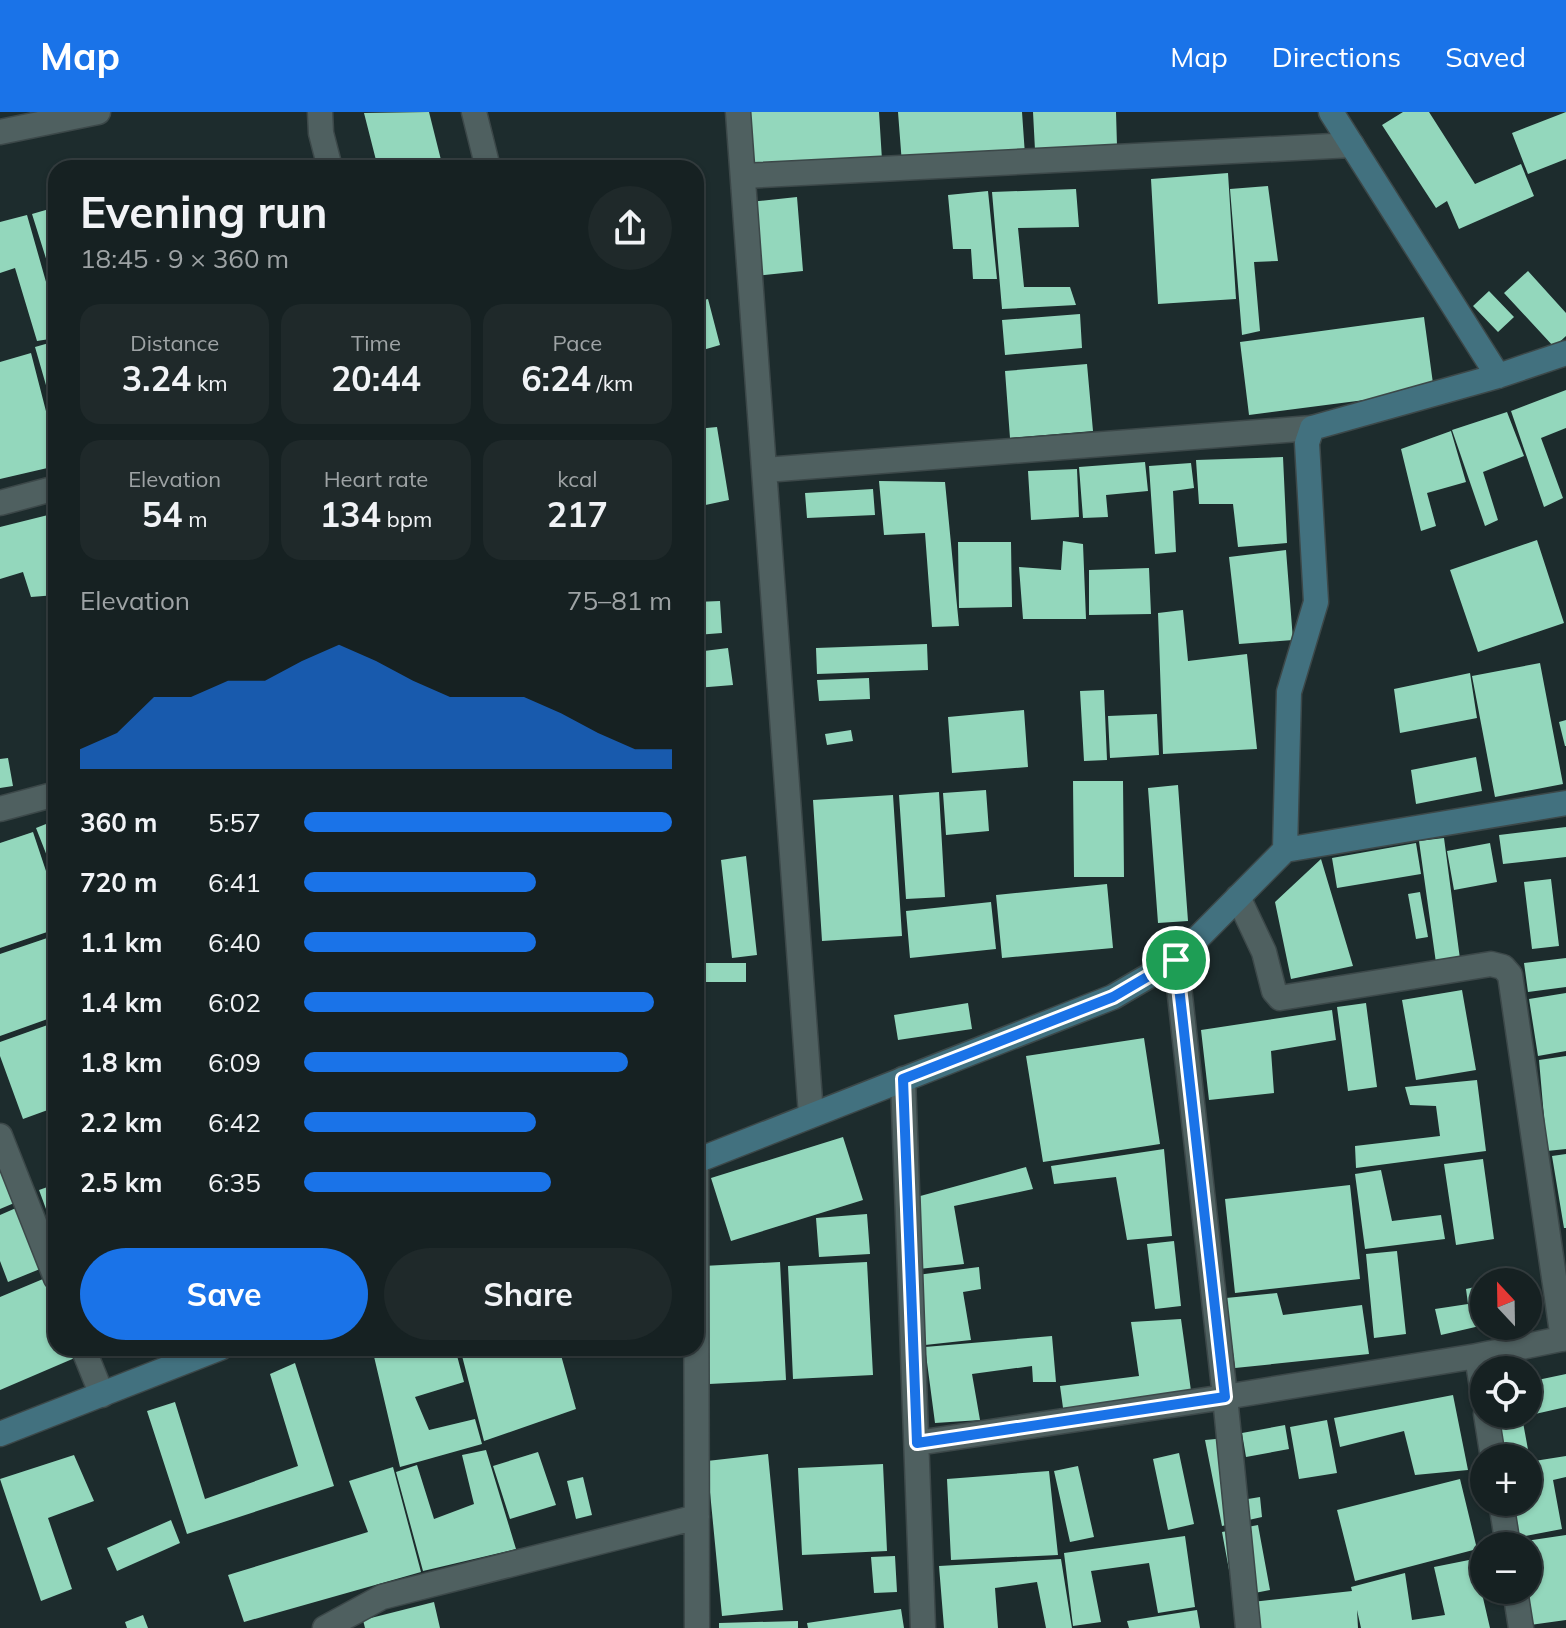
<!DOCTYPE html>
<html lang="en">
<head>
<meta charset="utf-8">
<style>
	:root { --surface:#162122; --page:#1f292a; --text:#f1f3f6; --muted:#9ea3a5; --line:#353e40; --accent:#1a73e8 }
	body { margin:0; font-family:Mulish,sans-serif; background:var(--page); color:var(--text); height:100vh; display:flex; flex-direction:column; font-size:30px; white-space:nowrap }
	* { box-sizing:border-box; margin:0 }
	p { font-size:26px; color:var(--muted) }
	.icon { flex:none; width:44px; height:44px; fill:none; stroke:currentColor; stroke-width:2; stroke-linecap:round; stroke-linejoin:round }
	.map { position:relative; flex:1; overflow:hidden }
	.side { position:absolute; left:48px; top:48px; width:656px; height:1196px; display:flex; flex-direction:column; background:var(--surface); border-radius:24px; box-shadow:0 2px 6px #0004,0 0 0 2px var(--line) }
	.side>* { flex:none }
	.needle { width:52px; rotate:338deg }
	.buttons { position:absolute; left:1470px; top:1156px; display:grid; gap:16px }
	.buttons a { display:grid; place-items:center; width:72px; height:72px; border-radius:50%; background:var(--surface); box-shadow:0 2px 6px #0004,0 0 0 2px var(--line); font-size:40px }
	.pin { position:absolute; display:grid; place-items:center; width:68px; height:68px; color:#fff; margin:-34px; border:4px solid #fff; border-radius:50%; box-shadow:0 2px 8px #0007 }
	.round { display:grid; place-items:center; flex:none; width:84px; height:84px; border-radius:42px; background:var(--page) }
	.overview { display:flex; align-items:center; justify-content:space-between; height:136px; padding:0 32px }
	h1 { font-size:44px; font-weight:700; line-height:60px }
	.stats { display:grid; grid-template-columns:repeat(3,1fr); gap:12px; height:136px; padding:8px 32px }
	.stats div { display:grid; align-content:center; border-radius:20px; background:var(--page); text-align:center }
	.stats b { font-size:34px; font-weight:700 }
	.stats small { font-size:22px; font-weight:400 }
	.stats p { font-size:22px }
	.chart { height:224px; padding:16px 32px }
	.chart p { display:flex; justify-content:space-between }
	.chart svg { width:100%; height:144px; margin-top:8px; fill:var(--accent); opacity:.7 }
	.button { display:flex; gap:16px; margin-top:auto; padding:16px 32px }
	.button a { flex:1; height:92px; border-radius:48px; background:var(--accent); color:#fff; font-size:32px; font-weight:700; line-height:92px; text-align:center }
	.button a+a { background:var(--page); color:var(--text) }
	ul { padding:0 32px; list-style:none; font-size:26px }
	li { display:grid; grid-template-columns:128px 96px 1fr; align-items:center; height:60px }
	li i { height:20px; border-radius:10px; background:var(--accent) }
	header { display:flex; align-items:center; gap:48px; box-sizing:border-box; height:112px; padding:0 40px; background:var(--accent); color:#fff }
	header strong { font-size:38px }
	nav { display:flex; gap:44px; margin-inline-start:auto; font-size:28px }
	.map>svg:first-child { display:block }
	.building { fill:#93d7bc }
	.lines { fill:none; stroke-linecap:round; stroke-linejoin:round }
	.street-casing { stroke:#3c4849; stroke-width:27 }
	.secondary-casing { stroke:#3c4849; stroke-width:27 }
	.street { stroke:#4f6060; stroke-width:24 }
	.secondary { stroke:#42717f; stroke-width:24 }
	.route-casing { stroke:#fff; stroke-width:16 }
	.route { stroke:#1a73e8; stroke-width:10 }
</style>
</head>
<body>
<header>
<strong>Map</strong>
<nav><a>Map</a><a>Directions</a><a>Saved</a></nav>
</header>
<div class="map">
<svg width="1566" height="1516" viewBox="0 0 1566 1516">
	<rect width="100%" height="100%" fill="#1d2c2d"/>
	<!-- building -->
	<path class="building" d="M 429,0 L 443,56 L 378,56 L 364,1 Z
		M 743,0 L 879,0 L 882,48 L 747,58 Z
		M 898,0 L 1022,0 L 1025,43 L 902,52 Z
		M 1033,0 L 1116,0 L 1117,34 L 1035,38 Z
		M 1403,0 L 1429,0 L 1475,72 L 1521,52 L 1534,84 L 1459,117 L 1447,89 L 1436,96 L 1382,13 Z
		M 1566,0 L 1566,47 L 1528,62 L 1512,21 Z
		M 1228,61 L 1236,187 L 1158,192 L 1151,67 Z
		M 1268,74 L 1278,149 L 1254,150 L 1260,219 L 1242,223 L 1230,77 Z
		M 1076,77 L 1079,115 L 1018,116 L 1024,175 L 1070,175 L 1076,193 L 1002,197 L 992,80 Z
		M 988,79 L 997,167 L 973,167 L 971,137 L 953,137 L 948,83 Z
		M 797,85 L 803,159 L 756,164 L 749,90 Z
		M 56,95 L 56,154 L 49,156 L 32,102 Z
		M 27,103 L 56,205 L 56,226 L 37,229 L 15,156 L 0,161 L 0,110 Z
		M 1528,159 L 1566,201 L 1566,224 L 1554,235 L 1504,181 Z
		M 1489,179 L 1514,205 L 1498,220 L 1473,194 Z
		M 708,187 L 720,233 L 696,240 L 696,190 Z
		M 1080,202 L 1082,236 L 1005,243 L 1002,208 Z
		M 1424,205 L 1434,279 L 1249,303 L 1240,230 Z
		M 56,229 L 56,293 L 52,294 L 35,235 Z
		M 31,241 L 56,338 L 56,354 L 0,367 L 0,250 Z
		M 1087,252 L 1093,319 L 1010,326 L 1005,259 Z
		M 1566,278 L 1566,316 L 1541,326 L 1563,386 L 1544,395 L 1511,299 Z
		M 1507,300 L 1524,344 L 1483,360 L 1498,408 L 1485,414 L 1452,318 Z
		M 717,315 L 729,388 L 696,395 L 696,317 Z
		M 1451,319 L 1466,370 L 1427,381 L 1436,414 L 1421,419 L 1401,337 Z
		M 1283,345 L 1287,431 L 1238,435 L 1233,392 L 1199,392 L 1196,348 Z
		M 1145,350 L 1148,379 L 1106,383 L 1108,405 L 1083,406 L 1079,355 Z
		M 1191,351 L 1194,376 L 1173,379 L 1176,440 L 1155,442 L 1149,354 Z
		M 1077,357 L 1079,405 L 1031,408 L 1028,359 Z
		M 879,369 L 945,370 L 959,514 L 932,515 L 925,421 L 884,423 Z
		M 873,377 L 875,403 L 807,406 L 805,381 Z
		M 56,401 L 56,483 L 31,485 L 23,460 L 0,467 L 0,415 Z
		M 1537,428 L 1564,511 L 1478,540 L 1450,458 Z
		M 1063,429 L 1083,432 L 1086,507 L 1023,507 L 1019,455 L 1061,458 Z
		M 958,430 L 1011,430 L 1012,495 L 959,496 Z
		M 1286,438 L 1293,528 L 1239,532 L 1229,445 Z
		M 1149,456 L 1151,502 L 1089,503 L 1089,458 Z
		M 720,489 L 722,521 L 696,523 L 696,490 Z
		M 1183,498 L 1188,549 L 1247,542 L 1257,637 L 1163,642 L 1158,501 Z
		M 927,532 L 928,558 L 817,562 L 816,536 Z
		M 728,536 L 733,573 L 696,576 L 696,540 Z
		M 1540,551 L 1563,672 L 1495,685 L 1472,564 Z
		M 1470,561 L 1477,606 L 1400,621 L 1394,577 Z
		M 869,566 L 870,587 L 819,589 L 817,568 Z
		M 1104,578 L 1107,648 L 1084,649 L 1080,579 Z
		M 1024,598 L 1028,655 L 952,661 L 948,605 Z
		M 1157,602 L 1159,643 L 1110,646 L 1108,604 Z
		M 1566,608 L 1566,634 L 1565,634 L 1559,610 Z
		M 851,618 L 853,629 L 827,633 L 825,622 Z
		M 1476,645 L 1482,679 L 1416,692 L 1411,658 Z
		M 8,646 L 13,674 L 0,676 L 0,647 Z
		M 1073,669 L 1123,669 L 1124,765 L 1074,765 Z
		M 1178,673 L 1188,809 L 1158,811 L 1148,676 Z
		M 986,678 L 989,719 L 946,723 L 943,681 Z
		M 939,680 L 945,785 L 906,787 L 899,683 Z
		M 893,683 L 902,824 L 822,829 L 813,688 Z
		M 56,708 L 56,767 L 36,716 Z
		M 1566,715 L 1566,745 L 1503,752 L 1499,723 Z
		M 33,720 L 56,789 L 56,817 L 0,836 L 0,731 Z
		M 1444,726 L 1460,847 L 1436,851 L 1419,729 Z
		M 1416,731 L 1421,762 L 1337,776 L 1332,746 Z
		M 1490,731 L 1497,770 L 1454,778 L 1447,739 Z
		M 746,744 L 757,843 L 732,846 L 721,748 Z
		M 1321,747 L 1353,854 L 1291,867 L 1275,790 Z
		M 1551,767 L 1559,834 L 1532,837 L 1524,770 Z
		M 1107,772 L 1113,836 L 1002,846 L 996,783 Z
		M 1420,780 L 1428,825 L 1416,827 L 1408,782 Z
		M 991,790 L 996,837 L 910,846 L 906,799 Z
		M 56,823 L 56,904 L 0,924 L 0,842 Z
		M 1566,846 L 1566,875 L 1528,880 L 1524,851 Z
		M 696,851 L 746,851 L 746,870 L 696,870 Z
		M 1462,878 L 1476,958 L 1416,968 L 1402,888 Z
		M 1566,881 L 1566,939 L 1538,944 L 1529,887 Z
		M 968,891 L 972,917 L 898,928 L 894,903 Z
		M 1366,891 L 1377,975 L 1348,979 L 1337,895 Z
		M 1332,898 L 1336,928 L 1271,939 L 1274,981 L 1209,988 L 1201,918 Z
		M 56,910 L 56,995 L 23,1007 L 0,944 L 0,930 Z
		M 1144,926 L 1160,1032 L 1043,1050 L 1026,944 Z
		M 1566,944 L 1566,1037 L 1547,1039 L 1539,948 Z
		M 1477,968 L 1486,1039 L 1356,1056 L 1355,1034 L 1440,1024 L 1436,994 L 1410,993 L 1405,975 Z
		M 843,1025 L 863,1088 L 731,1129 L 711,1066 Z
		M 1164,1037 L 1172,1124 L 1127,1128 L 1116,1065 L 1054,1072 L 1051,1054 Z
		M 0,1040 L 19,1089 L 0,1097 Z
		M 1566,1042 L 1566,1116 L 1564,1116 L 1552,1044 Z
		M 1483,1047 L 1494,1127 L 1456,1133 L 1444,1052 Z
		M 1026,1055 L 1033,1077 L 954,1094 L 964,1152 L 919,1157 L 913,1086 Z
		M 1381,1058 L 1392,1109 L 1441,1103 L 1445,1127 L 1365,1137 L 1355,1062 Z
		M 56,1072 L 56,1124 L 39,1078 Z
		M 1350,1073 L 1360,1167 L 1235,1181 L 1225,1087 Z
		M 16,1096 L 40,1157 L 8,1170 L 0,1149 L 0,1103 Z
		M 867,1102 L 870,1142 L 819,1145 L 816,1106 Z
		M 1174,1129 L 1181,1194 L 1155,1197 L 1147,1132 Z
		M 1397,1139 L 1406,1222 L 1374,1226 L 1366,1142 Z
		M 780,1150 L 786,1268 L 709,1272 L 703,1154 Z
		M 867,1150 L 873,1263 L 793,1267 L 788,1154 Z
		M 979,1155 L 981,1177 L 963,1180 L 971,1228 L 925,1233 L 917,1163 Z
		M 43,1167 L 56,1197 L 56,1236 L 73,1236 L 77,1245 L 0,1278 L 0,1185 Z
		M 1484,1173 L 1484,1213 L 1441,1223 L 1435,1197 L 1468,1192 L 1466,1177 Z
		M 1277,1181 L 1283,1203 L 1362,1193 L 1369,1242 L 1235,1256 L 1226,1186 Z
		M 1181,1207 L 1192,1286 L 1064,1303 L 1060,1274 L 1139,1264 L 1131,1210 Z
		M 1052,1224 L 1056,1270 L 1033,1270 L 1032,1254 L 972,1262 L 980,1308 L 935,1311 L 925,1235 Z
		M 372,1236 L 455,1236 L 464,1270 L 415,1285 L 429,1318 L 475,1307 L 482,1332 L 400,1355 Z
		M 460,1236 L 559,1236 L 576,1297 L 484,1329 Z
		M 295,1251 L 334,1374 L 187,1422 L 147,1299 L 175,1290 L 205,1387 L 298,1354 L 270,1262 Z
		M 1566,1262 L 1566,1295 L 1522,1305 L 1529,1343 L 1503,1346 L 1495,1302 L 1528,1302 L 1528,1270 Z
		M 1453,1283 L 1468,1358 L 1415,1363 L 1404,1319 L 1340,1335 L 1334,1306 Z
		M 1327,1308 L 1337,1361 L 1299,1367 L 1290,1315 Z
		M 1285,1313 L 1289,1337 L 1246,1345 L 1242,1321 Z
		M 1237,1325 L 1248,1387 L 1260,1385 L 1262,1405 L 1222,1414 L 1205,1328 Z
		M 486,1338 L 516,1437 L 423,1459 L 396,1360 L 417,1353 L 434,1407 L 474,1392 L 462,1343 Z
		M 538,1340 L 556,1393 L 510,1407 L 493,1354 Z
		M 1179,1341 L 1194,1412 L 1168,1418 L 1153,1347 Z
		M 768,1342 L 783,1498 L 722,1504 L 707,1349 Z
		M 74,1343 L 94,1389 L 48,1406 L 72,1477 L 41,1489 L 0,1367 Z
		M 1566,1344 L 1566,1365 L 1553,1368 L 1562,1417 L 1514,1426 L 1506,1390 L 1528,1390 L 1528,1350 Z
		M 883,1352 L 887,1439 L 802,1443 L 798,1356 Z
		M 1078,1354 L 1094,1425 L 1070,1430 L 1054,1359 Z
		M 393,1355 L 421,1460 L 244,1510 L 228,1463 L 368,1420 L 349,1369 Z
		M 1049,1359 L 1058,1443 L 951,1448 L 947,1367 Z
		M 583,1365 L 592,1403 L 576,1407 L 567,1369 Z
		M 1460,1367 L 1477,1437 L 1355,1469 L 1337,1398 Z
		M 171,1408 L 180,1431 L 117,1459 L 107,1436 Z
		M 1258,1413 L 1270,1478 L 1234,1485 L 1222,1420 Z
		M 1566,1423 L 1566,1508 L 1530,1513 L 1525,1478 L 1528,1434 L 1519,1434 L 1519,1430 Z
		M 1185,1424 L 1195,1495 L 1158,1501 L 1149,1451 L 1091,1459 L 1101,1510 L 1073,1514 L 1064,1441 Z
		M 895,1444 L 897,1480 L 874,1481 L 871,1445 Z
		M 1061,1447 L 1072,1516 L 1046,1516 L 1037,1470 L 995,1476 L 998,1516 L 944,1516 L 939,1454 Z
		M 1474,1447 L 1490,1516 L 1361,1516 L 1357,1498 L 1358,1516 L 1236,1516 L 1234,1492 L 1352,1479 L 1351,1475 L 1405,1461 L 1412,1508 L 1445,1503 L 1434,1455 Z
		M 434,1490 L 440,1516 L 365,1516 L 363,1508 Z
		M 901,1497 L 904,1516 L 808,1516 L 807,1511 Z
		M 1197,1498 L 1200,1516 L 1129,1516 L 1127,1509 Z
		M 143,1503 L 148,1516 L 127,1516 L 125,1510 Z
		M 798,1509 L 798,1516 L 719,1516 L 719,1511 Z"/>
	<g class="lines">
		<defs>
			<path id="street" d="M 320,0 L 321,21 L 330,56
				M 474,0 L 488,56
				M 738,0 L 811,1003
				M 0,20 L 98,0
				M 743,64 L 1352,33
				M 765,358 L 1312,316
				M 0,391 L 56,376
				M 0,697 L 56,682
				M 1238,785 L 1264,840 L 1274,879 L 1280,886 L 1491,852 L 1503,855 L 1510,863 L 1563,1227
				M 903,967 L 923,1516
				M 0,1024 L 56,1166
				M 696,1040 L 697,1516
				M 83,1236 L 102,1283
				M 1477,1244 L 1566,1226
				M 1486,1302 L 1493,1346
				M 917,1331 L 1225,1285 L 1176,848
				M 1501,1390 L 1508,1434
				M 1515,1478 L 1521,1516
				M 325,1516 L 382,1485 L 697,1405
				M 1248,1516 L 1225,1285 L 1477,1244 L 1484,1288"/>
			<path id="secondary" d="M 1331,0 L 1498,264
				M 1285,738 L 1289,580 L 1316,490 L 1307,331 L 1312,316 L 1498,264 L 1566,241
				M 696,1049 L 1113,885 L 1176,848 L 1285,738 L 1566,691
				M 0,1322 L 220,1236"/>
		</defs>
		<!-- street casing -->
		<use href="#street" class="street-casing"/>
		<!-- secondary casing -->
		<use href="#secondary" class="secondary-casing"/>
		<!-- street -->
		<use href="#street" class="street"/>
		<!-- secondary -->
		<use href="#secondary" class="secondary"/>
	</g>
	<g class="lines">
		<defs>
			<path id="route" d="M 1176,848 L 1225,1285 L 917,1331 L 903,967 L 1113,885 Z"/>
		</defs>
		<!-- route casing -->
		<use href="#route" class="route-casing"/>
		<!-- route -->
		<use href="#route" class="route"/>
	</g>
</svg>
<div class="buttons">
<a><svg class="needle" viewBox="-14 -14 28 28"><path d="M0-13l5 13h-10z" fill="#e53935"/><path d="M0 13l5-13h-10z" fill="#9ea3a5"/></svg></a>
<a><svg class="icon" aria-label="locate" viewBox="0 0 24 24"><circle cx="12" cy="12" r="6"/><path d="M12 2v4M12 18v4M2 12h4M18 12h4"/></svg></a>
<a>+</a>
<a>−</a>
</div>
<div class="pin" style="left:1176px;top:848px;background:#1e9e55"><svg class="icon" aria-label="arrive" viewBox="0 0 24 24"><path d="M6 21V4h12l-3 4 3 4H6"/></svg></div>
<section class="side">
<div class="overview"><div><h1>Evening run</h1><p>18:45 · 9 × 360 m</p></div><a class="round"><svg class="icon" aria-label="share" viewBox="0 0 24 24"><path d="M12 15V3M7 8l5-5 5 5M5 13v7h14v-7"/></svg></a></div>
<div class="stats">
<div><p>Distance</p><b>3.24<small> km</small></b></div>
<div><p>Time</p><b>20:44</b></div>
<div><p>Pace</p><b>6:24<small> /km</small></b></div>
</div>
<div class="stats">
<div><p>Elevation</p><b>54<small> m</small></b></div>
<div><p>Heart rate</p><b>134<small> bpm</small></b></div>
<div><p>kcal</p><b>217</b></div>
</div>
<div class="chart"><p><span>Elevation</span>75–81 m</p>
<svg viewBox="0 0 160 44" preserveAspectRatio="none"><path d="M0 44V38L10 33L20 22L30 22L40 17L50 17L60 11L70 6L80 11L90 17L100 22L110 22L120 22L130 27L140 33L150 38L160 38V44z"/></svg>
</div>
<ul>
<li><b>360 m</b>5:57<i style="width:100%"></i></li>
<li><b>720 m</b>6:41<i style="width:63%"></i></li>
<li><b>1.1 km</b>6:40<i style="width:63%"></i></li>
<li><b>1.4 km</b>6:02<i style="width:95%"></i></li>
<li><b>1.8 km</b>6:09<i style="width:88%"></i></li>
<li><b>2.2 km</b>6:42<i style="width:63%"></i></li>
<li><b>2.5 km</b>6:35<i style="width:67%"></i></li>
</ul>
<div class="button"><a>Save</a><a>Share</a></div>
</section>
</div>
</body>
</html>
